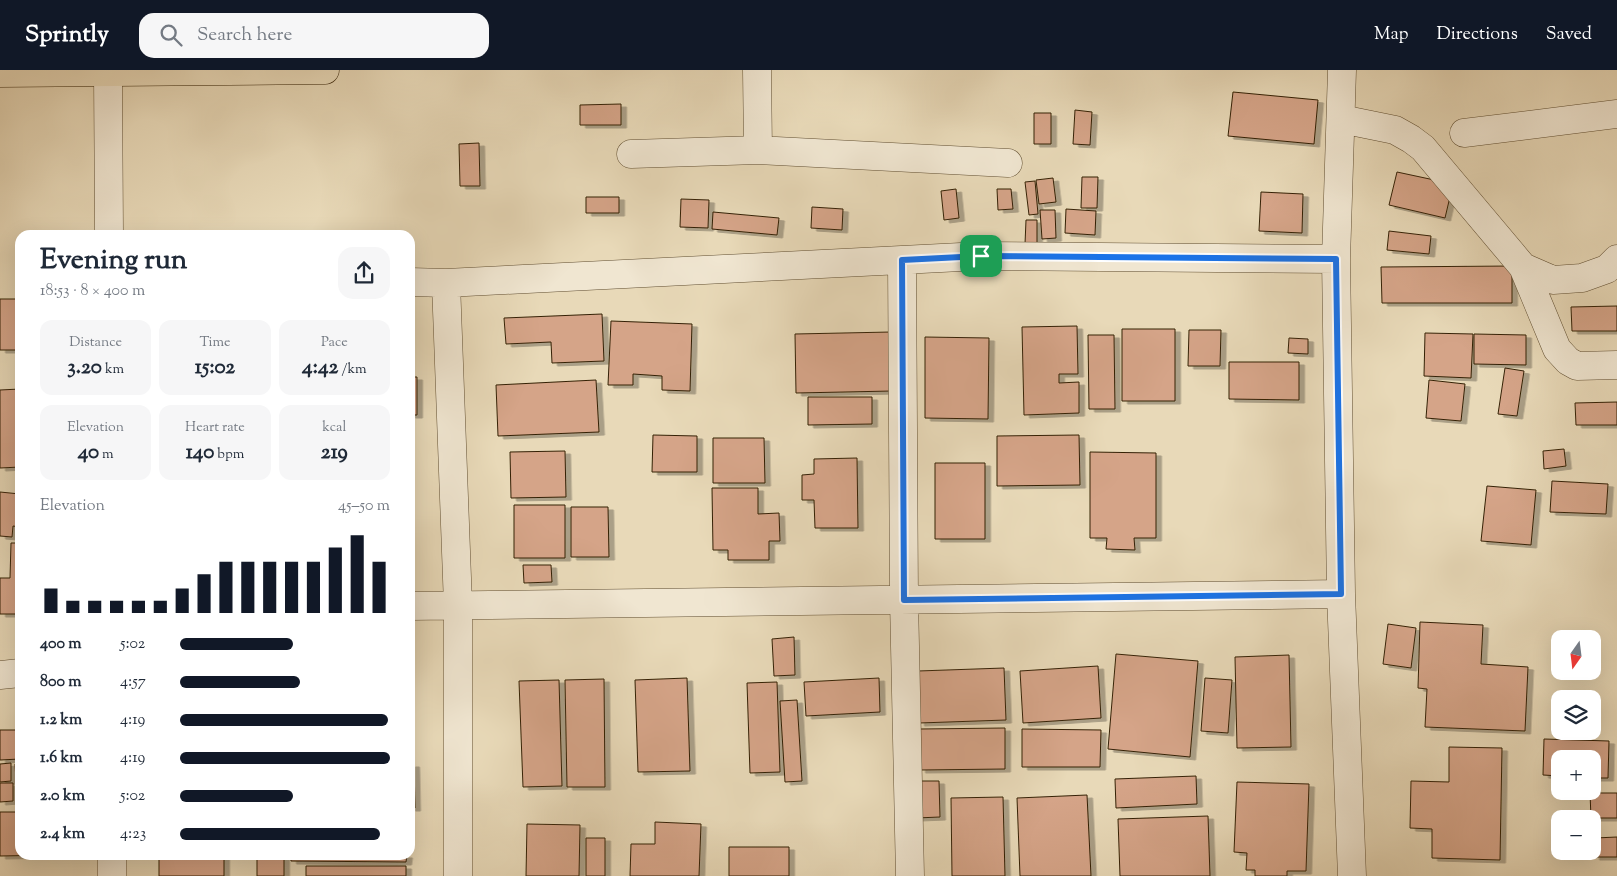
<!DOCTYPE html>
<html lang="en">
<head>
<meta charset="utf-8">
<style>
	:root { --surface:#fff; --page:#f6f6f7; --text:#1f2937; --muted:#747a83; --accent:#111827 }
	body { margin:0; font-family:"Sorts Mill Goudy",serif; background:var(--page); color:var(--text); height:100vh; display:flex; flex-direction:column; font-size:19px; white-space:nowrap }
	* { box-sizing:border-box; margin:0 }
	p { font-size:16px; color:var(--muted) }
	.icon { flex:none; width:28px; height:28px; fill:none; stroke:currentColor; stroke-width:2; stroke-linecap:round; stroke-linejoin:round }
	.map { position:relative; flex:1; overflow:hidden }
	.details { position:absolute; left:15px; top:160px; width:400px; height:630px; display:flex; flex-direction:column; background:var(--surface); border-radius:15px; box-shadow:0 5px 20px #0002 }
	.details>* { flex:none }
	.needle { width:32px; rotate:194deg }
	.fabs { position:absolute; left:1551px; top:560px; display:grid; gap:10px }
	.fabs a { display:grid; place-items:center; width:50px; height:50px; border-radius:10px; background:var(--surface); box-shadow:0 5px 20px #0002; font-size:25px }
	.pin { position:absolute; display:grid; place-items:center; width:42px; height:42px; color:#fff; margin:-21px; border-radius:10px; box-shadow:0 2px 8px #0006 }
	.round { display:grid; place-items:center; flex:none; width:52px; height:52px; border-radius:15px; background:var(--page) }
	.summary { display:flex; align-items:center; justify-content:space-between; height:85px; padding:0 25px }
	h1 { font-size:28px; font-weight:700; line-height:38px }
	.stats { display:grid; grid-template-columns:repeat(3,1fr); gap:8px; height:85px; padding:5px 25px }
	.stats div { display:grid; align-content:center; border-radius:12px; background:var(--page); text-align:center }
	.stats b { font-size:21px; font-weight:700 }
	.stats small { font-size:14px; font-weight:400 }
	.stats p { font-size:14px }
	.chart { height:140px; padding:10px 25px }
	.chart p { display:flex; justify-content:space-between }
	.chart svg { width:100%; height:90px; margin-top:5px; stroke:var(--accent); stroke-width:6 }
	ul { padding:0 25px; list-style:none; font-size:16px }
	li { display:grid; grid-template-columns:80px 60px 1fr; align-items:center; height:38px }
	li i { height:12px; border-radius:6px; background:var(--accent) }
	header { display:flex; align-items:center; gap:30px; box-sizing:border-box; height:70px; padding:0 25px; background:var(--accent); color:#fff }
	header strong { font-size:24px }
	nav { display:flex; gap:28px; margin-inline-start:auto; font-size:18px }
	.search { width:350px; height:45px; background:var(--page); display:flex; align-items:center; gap:12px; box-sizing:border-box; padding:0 18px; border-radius:15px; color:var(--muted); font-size:19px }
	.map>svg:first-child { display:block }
	.building { fill:#d5a488; stroke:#342105; filter:url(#shadow) }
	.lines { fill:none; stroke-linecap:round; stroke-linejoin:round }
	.minor-casing { stroke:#614f32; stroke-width:29 }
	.highway-casing { stroke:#342105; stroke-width:29 }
	.minor { stroke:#f0e6d1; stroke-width:28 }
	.highway { stroke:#e8d9b8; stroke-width:28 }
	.route-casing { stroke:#fff; stroke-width:10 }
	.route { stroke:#1a73e8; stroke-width:6 }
</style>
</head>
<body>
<header>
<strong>Sprintly</strong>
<div class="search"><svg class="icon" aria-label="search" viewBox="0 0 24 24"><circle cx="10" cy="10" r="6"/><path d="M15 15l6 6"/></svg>Search here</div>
<nav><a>Map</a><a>Directions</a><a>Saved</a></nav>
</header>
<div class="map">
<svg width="1617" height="806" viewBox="0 0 1617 806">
	<defs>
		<filter id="shadow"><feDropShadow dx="5.5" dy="3" stdDeviation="0" flood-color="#0004"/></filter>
	</defs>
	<rect width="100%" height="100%" fill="#e8d9b8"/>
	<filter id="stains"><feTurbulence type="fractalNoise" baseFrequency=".004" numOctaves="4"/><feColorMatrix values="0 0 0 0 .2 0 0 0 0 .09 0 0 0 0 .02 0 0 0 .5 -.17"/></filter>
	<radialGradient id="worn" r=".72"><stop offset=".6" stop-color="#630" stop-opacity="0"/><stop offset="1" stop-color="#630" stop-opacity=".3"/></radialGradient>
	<!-- building -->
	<path class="building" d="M 1233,22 L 1318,30 L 1314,74 L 1228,66 Z
		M 621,34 L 621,55 L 580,55 L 580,35 Z
		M 1075,40 L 1092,42 L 1090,75 L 1073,74 Z
		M 1034,43 L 1051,43 L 1051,74 L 1034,74 Z
		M 479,73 L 480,116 L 460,116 L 459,74 Z
		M 1397,102 L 1453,114 L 1445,148 L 1389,135 Z
		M 1082,107 L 1098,107 L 1097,138 L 1081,138 Z
		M 1053,108 L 1056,132 L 1039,134 L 1036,110 Z
		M 1035,111 L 1038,144 L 1029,145 L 1025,112 Z
		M 956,119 L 959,148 L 944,150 L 941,121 Z
		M 997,119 L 1011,119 L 1013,139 L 998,140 Z
		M 1261,122 L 1303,124 L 1302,163 L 1259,161 Z
		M 586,127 L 619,127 L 619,143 L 586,143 Z
		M 681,129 L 709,130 L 708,158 L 680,157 Z
		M 812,137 L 843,139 L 842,160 L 811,158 Z
		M 1066,139 L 1096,141 L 1095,165 L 1065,163 Z
		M 1040,140 L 1055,140 L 1056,168 L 1042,169 Z
		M 713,142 L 779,148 L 777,165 L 712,159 Z
		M 1026,150 L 1037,150 L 1037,175 L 1025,174 Z
		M 1389,161 L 1431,166 L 1429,184 L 1387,180 Z
		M 1512,196 L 1512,233 L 1382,233 L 1381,197 Z
		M 0,229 L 19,229 L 20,280 L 0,280 Z
		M 1617,236 L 1617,261 L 1572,261 L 1571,237 Z
		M 602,244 L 604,291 L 552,293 L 551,272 L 506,274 L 504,248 Z
		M 611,251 L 692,254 L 690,321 L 662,320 L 662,306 L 633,304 L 633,315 L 608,315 Z
		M 1077,256 L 1078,304 L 1059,304 L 1059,313 L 1079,312 L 1079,343 L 1024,345 L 1022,257 Z
		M 1122,259 L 1175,259 L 1175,331 L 1122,331 Z
		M 1189,260 L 1221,260 L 1220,296 L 1188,296 Z
		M 891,262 L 892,321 L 796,323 L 795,264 Z
		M 1425,263 L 1473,264 L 1471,308 L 1424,306 Z
		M 1474,264 L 1526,265 L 1526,295 L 1474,294 Z
		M 1088,265 L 1114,265 L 1115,339 L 1089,339 Z
		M 925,267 L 989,268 L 988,349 L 925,348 Z
		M 1289,268 L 1308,269 L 1308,284 L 1288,283 Z
		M 1229,292 L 1299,292 L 1299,330 L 1229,329 Z
		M 1505,298 L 1524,301 L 1517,346 L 1498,344 Z
		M 410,307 L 417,307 L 417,345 L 410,345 Z
		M 596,310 L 599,362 L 498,366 L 496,315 Z
		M 1429,310 L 1465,314 L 1461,351 L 1426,348 Z
		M 20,319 L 20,397 L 0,398 L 0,320 Z
		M 808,327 L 872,327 L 872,354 L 808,355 Z
		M 1617,332 L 1617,355 L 1576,355 L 1575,333 Z
		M 653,365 L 697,366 L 697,402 L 652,402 Z
		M 1079,365 L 1080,415 L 997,416 L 997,366 Z
		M 713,368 L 764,368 L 765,413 L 713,413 Z
		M 1564,379 L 1566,396 L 1544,399 L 1543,381 Z
		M 565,381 L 566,427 L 511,428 L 510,382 Z
		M 1090,382 L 1156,383 L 1156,468 L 1134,468 L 1135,480 L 1106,479 L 1107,468 L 1090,468 Z
		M 857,388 L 858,458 L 815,458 L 814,430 L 802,430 L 802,405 L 814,404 L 814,389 Z
		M 935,393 L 985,393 L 985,469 L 935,469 Z
		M 1552,411 L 1608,414 L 1606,444 L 1550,442 Z
		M 1487,416 L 1536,420 L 1531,475 L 1481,471 Z
		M 712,418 L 758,418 L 758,444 L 779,443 L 780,471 L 769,471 L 769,490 L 728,490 L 728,480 L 713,480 Z
		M 0,422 L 20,424 L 20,457 L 13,456 L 12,467 L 0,466 Z
		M 514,435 L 565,435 L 565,488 L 514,488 Z
		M 571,437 L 608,437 L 609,487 L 571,487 Z
		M 11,473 L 20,473 L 20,544 L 0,544 L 0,508 L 10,508 Z
		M 523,495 L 551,495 L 552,512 L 524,513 Z
		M 1420,552 L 1483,555 L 1481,594 L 1528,597 L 1525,661 L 1425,657 L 1427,619 L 1418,618 Z
		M 1388,554 L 1416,558 L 1411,598 L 1383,594 Z
		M 794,567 L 795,605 L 774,606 L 772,569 Z
		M 1116,584 L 1198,591 L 1190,687 L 1108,679 Z
		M 1289,585 L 1291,677 L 1237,678 L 1235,587 Z
		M 1098,596 L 1101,648 L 1023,653 L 1020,601 Z
		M 1004,598 L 1006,650 L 919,653 L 918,601 Z
		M 687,608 L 690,701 L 638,702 L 635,610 Z
		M 879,608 L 880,642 L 806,646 L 804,612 Z
		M 1205,608 L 1232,610 L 1228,663 L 1201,661 Z
		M 604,609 L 605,717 L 567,717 L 565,610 Z
		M 559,610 L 562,716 L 523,717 L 519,611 Z
		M 777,612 L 780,702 L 750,703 L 747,613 Z
		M 797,630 L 802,711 L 785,712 L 780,631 Z
		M 1005,658 L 1005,699 L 920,700 L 920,659 Z
		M 1022,659 L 1101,660 L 1100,697 L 1022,697 Z
		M 0,660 L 20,660 L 20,689 L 0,690 Z
		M 1544,669 L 1609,671 L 1608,708 L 1592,708 L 1592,689 L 1560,689 L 1560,706 L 1543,705 Z
		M 1449,677 L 1502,678 L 1500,790 L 1432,788 L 1432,759 L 1410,758 L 1411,711 L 1449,712 Z
		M 11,693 L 11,711 L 0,712 L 0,694 Z
		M 20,693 L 20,711 L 16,711 L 15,694 Z
		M 410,694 L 414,694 L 415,738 L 410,738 Z
		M 1196,706 L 1197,734 L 1116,738 L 1115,709 Z
		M 915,711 L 939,711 L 940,747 L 916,748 Z
		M 1237,712 L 1309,714 L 1306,801 L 1287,801 L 1287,806 L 1255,806 L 1255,800 L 1246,800 L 1247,783 L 1234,782 Z
		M 0,713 L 13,713 L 13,731 L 0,732 Z
		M 17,714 L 20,714 L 20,732 L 16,732 Z
		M 1590,723 L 1617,723 L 1617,748 L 1591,748 Z
		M 1087,725 L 1091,806 L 1020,806 L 1017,728 Z
		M 1003,727 L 1005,806 L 952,806 L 951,728 Z
		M 0,742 L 20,742 L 20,785 L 54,785 L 0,786 Z
		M 1208,746 L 1210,806 L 1120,806 L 1118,749 Z
		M 655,752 L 701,754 L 699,806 L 630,806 L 631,774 L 655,774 Z
		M 527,754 L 580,755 L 579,806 L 526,806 Z
		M 1617,767 L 1617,787 L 1594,787 L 1595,768 Z
		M 586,768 L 605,768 L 605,806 L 586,806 Z
		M 729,777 L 789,777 L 789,806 L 729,806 Z
		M 159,785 L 224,785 L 224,806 L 159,806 Z
		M 257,785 L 284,785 L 284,806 L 257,806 Z
		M 291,785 L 407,785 L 406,792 L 291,791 Z
		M 306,796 L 406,796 L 406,806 L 306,806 Z"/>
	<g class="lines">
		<defs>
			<path id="minor" d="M 757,0 L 758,80
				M 108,2 L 109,165
				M 1341,49 L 1395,60 L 1411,69 L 1423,78 L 1523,197 L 1553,210 L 1582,208 L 1607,199 L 1617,189
				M 1464,63 L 1617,44
				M 631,84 L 758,80 L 1008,93
				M 1336,189 L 1342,0
				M 902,190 L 904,530 L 910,806
				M 1523,197 L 1557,279 L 1568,291 L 1577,296 L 1617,295
				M 410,212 L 446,213 L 981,186 L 1336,189 L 1341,524 L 1352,806
				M 446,213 L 458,535 L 458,806
				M 410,536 L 1341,524
				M 0,605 L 20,603
				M 112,785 L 112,806"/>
			<path id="highway" d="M 0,3 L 325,0"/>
		</defs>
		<!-- minor casing -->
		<use href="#minor" class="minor-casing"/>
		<!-- highway casing -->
		<use href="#highway" class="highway-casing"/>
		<!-- minor -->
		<use href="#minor" class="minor"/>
		<!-- highway -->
		<use href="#highway" class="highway"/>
	</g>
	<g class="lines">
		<defs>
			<path id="route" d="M 981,186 L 1336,189 L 1341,524 L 904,530 L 902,190 Z"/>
		</defs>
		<!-- route casing -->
		<use href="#route" class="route-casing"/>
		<!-- route -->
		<use href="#route" class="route"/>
	</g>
	<rect width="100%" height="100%" filter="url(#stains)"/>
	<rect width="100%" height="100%" fill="url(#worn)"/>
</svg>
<div class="fabs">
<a><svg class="needle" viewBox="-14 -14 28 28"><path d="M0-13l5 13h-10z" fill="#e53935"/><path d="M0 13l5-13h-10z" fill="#747a83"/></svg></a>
<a><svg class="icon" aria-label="layers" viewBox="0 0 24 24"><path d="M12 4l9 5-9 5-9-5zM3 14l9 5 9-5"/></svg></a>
<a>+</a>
<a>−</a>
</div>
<div class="pin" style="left:981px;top:186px;background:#1e9e55"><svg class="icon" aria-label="arrive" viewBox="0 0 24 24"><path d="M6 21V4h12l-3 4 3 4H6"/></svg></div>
<section class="details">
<div class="summary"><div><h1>Evening run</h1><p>18:53 · 8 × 400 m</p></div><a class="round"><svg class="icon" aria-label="share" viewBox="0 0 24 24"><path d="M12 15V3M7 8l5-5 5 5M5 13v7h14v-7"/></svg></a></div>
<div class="stats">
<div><p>Distance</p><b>3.20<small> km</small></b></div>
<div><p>Time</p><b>15:02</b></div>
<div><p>Pace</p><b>4:42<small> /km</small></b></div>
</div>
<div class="stats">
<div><p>Elevation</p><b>40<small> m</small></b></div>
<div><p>Heart rate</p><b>140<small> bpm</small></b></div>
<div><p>kcal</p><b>219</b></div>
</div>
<div class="chart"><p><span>Elevation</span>45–50 m</p>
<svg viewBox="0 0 160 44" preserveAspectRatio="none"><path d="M5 44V32M15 44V38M25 44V38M35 44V38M45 44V38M55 44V38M65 44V32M75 44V25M85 44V19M95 44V19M105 44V19M115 44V19M125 44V19M135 44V12M145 44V6M155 44V19"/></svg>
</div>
<ul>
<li><b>400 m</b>5:02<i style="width:54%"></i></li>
<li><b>800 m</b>4:57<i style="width:57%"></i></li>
<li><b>1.2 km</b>4:19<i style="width:99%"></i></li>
<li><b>1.6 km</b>4:19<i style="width:100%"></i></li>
<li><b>2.0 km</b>5:02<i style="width:54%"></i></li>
<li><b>2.4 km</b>4:23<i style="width:95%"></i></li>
</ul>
</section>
</div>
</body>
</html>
